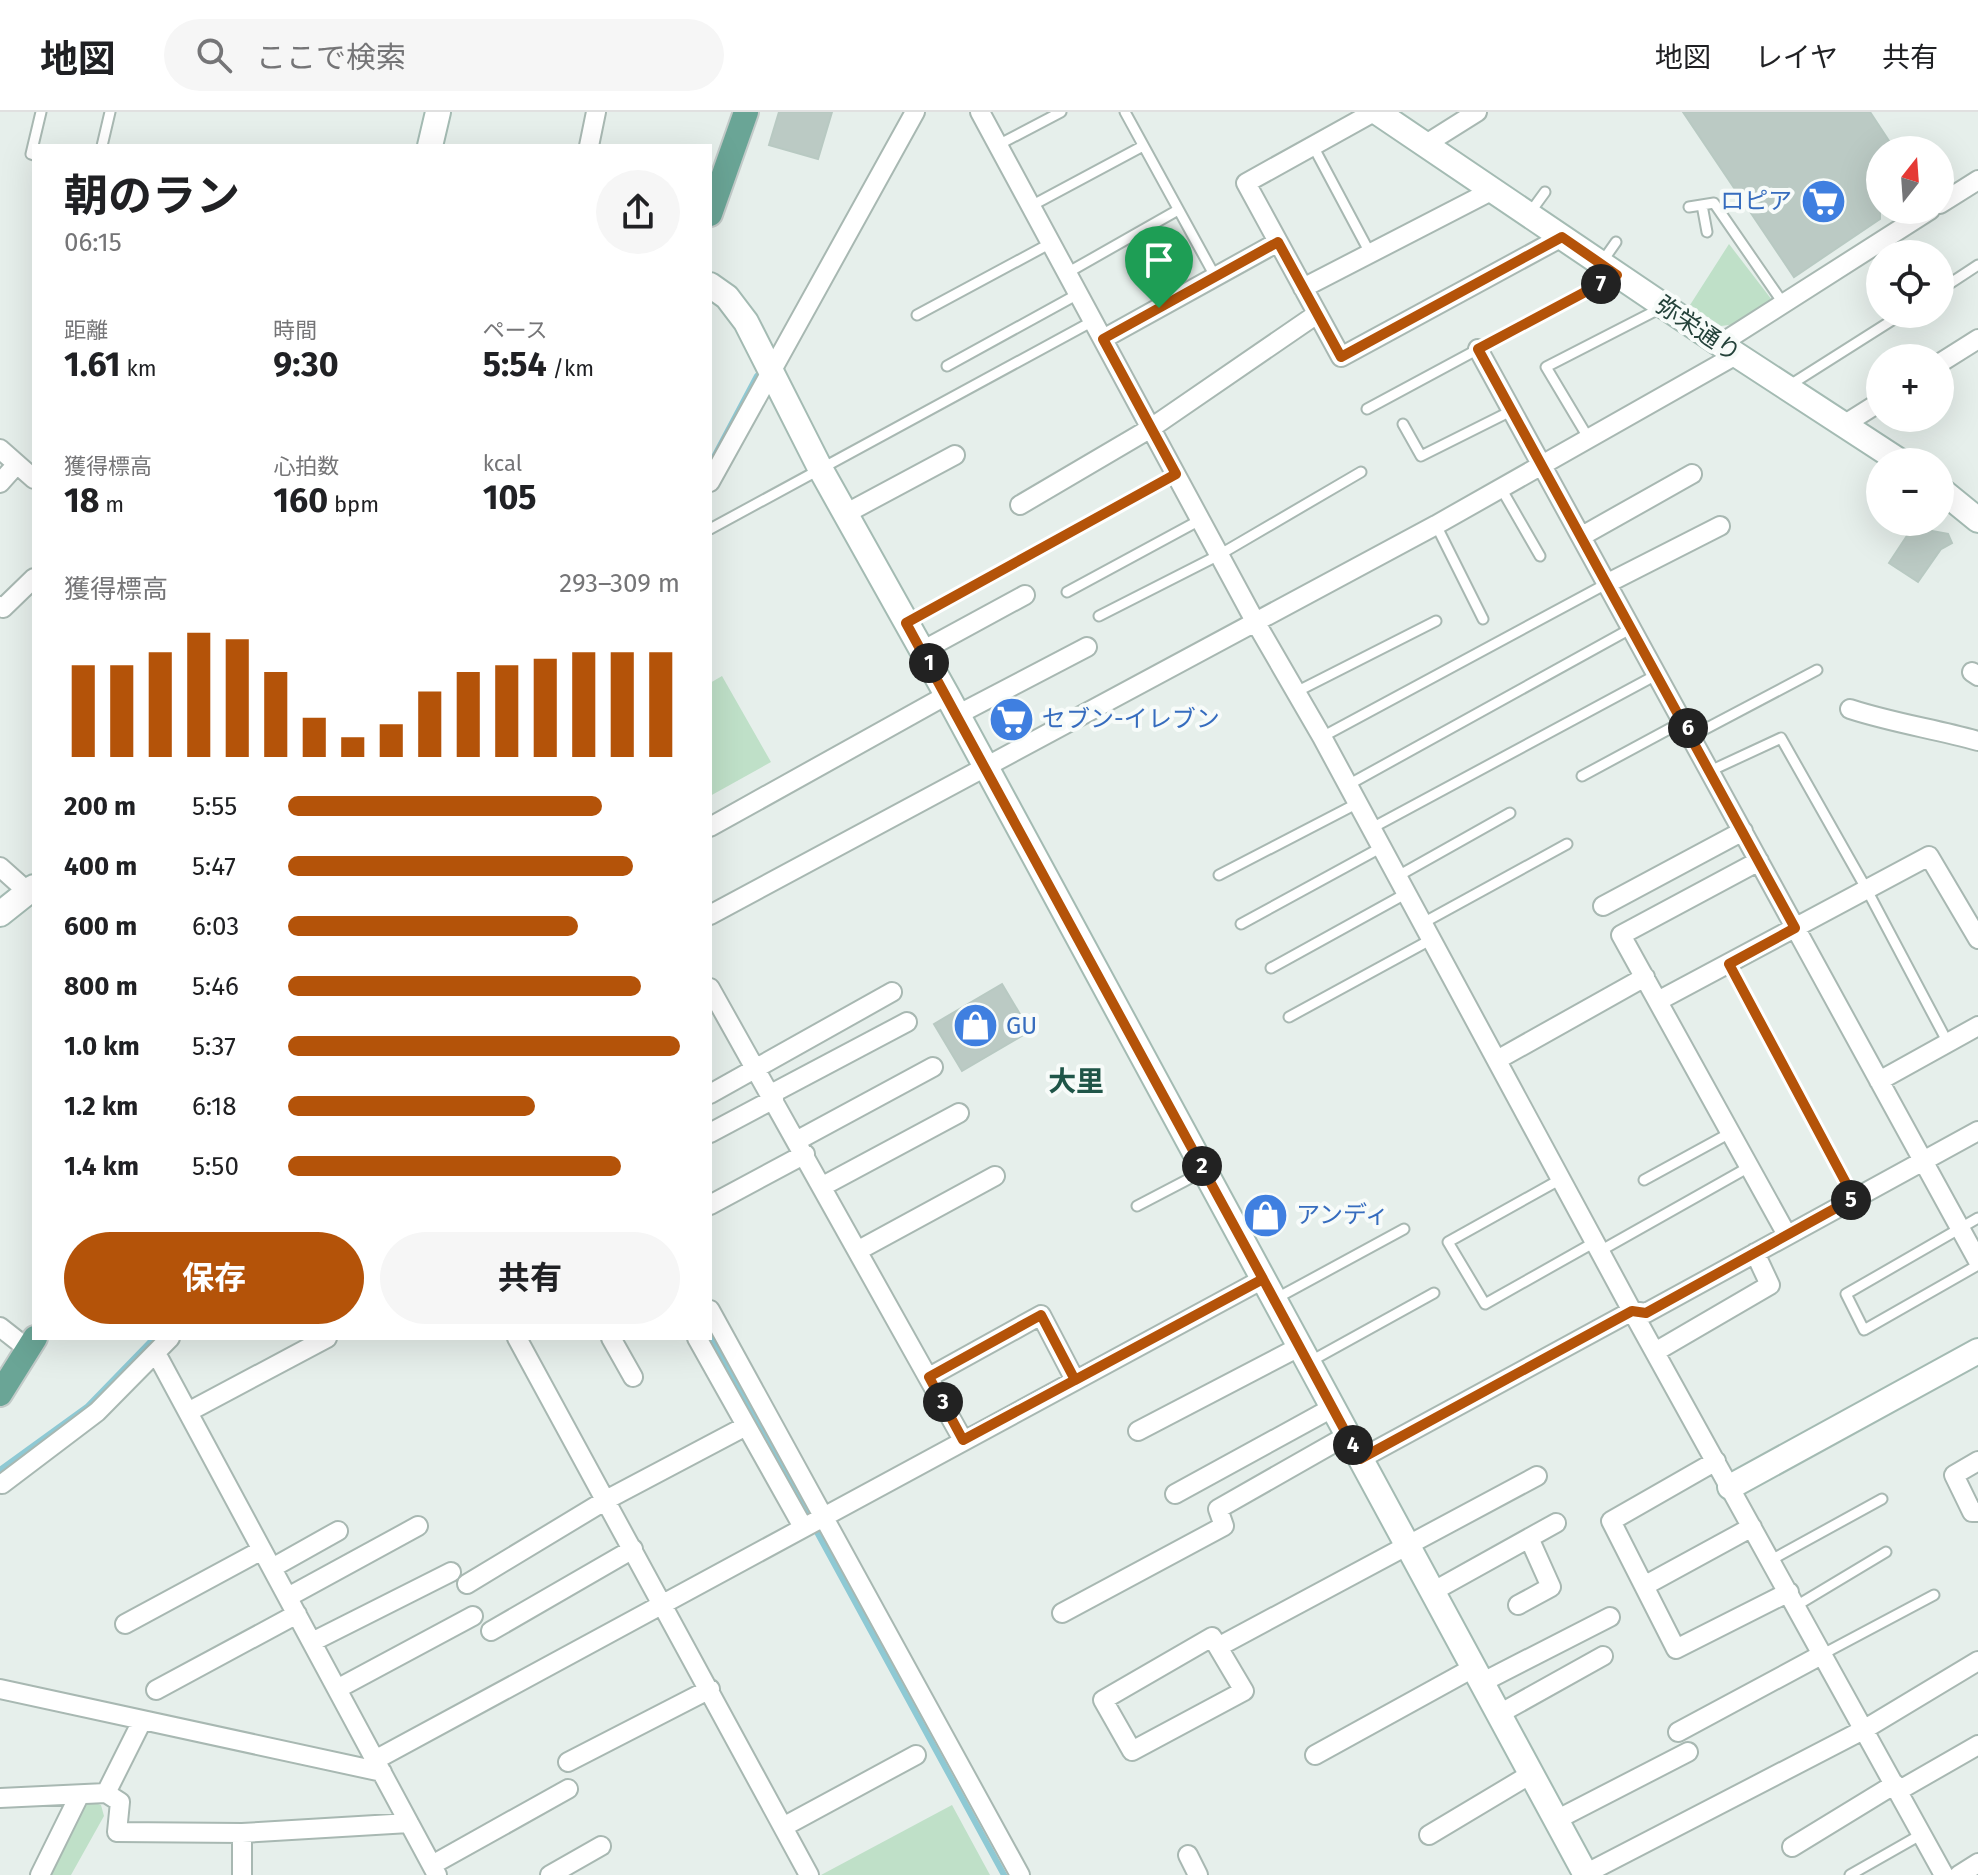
<!DOCTYPE html>
<html lang="ja">
<head>
<meta charset="utf-8">
<style>
	:root { --surface:#fff; --page:#f6f6f6; --text:#202124; --muted:#757577; --line:#e0e0e0; --accent:#b45309 }
	body { margin:0; font-family:"Fira Sans","Noto Sans JP",sans-serif; background:var(--page); color:var(--text); height:100vh; display:flex; flex-direction:column; font-size:30px; white-space:nowrap }
	* { box-sizing:border-box; margin:0 }
	p { font-size:26px; color:var(--muted) }
	.icon { flex:none; width:44px; height:44px; fill:none; stroke:currentColor; stroke-width:2; stroke-linecap:round; stroke-linejoin:round }
	.map { position:relative; flex:1; overflow:hidden }
	.side { position:absolute; left:32px; top:32px; width:680px; height:1196px; display:flex; flex-direction:column; background:var(--surface); border-radius:0px; box-shadow:0 8px 32px #0002 }
	.side>* { flex:none }
	.needle { width:52px; rotate:17deg }
	.controls { position:absolute; left:1866px; top:24px; display:grid; gap:16px }
	.controls a { display:grid; place-items:center; width:88px; height:88px; border-radius:50%; background:var(--surface); box-shadow:0 8px 32px #0002; font-size:40px }
	.pin { position:absolute; display:grid; place-items:center; width:68px; height:68px; color:#fff; margin:-82px -34px; border-radius:50% 50% 50% 0; rotate:-45deg; box-shadow:0 0 8px #0007 }
	.pin .icon { rotate:45deg }
	.km { position:absolute; width:40px; height:40px; margin:-20px; border-radius:50%; background:#222; color:#fff; font-size:22px; line-height:40px; text-align:center }
	.round { display:grid; place-items:center; flex:none; width:84px; height:84px; border-radius:42px; background:var(--page) }
	.overview { display:flex; align-items:center; justify-content:space-between; height:136px; padding:0 32px }
	h1 { font-size:44px; font-weight:700; line-height:60px }
	.figures { display:grid; grid-template-columns:repeat(3,1fr); gap:12px; height:136px; padding:8px 32px }
	.figures div { display:grid; align-content:center }
	.figures b { font-size:34px; font-weight:700 }
	.figures small { font-size:22px; font-weight:400 }
	.figures p { font-size:22px }
	.chart { height:224px; padding:16px 32px }
	.chart p { display:flex; justify-content:space-between }
	.chart svg { width:100%; height:144px; margin-top:8px; stroke:var(--accent); stroke-width:6 }
	.action { display:flex; gap:16px; margin-top:auto; padding:16px 32px }
	.action a { flex:1; height:92px; border-radius:48px; background:var(--accent); color:#fff; font-size:32px; font-weight:700; line-height:92px; text-align:center }
	.action a+a { background:var(--page); color:var(--text) }
	ul { padding:0 32px; list-style:none; font-size:26px }
	li { display:grid; grid-template-columns:128px 96px 1fr; align-items:center; height:60px }
	li i { height:20px; border-radius:10px; background:var(--accent) }
	header { display:flex; align-items:center; gap:48px; box-sizing:border-box; height:112px; padding:0 40px; background:var(--surface); border-bottom:2px solid var(--line) }
	header strong { font-size:38px }
	nav { display:flex; gap:44px; margin-inline-start:auto; font-size:28px }
	.search { width:560px; height:72px; background:var(--page); display:flex; align-items:center; gap:20px; box-sizing:border-box; padding:0 28px; border-radius:44px; color:var(--muted); font-size:30px }
	.map>svg:first-child { display:block }
	.green { fill:#bfe0c8 }
	.lines { fill:none; stroke-linecap:round; stroke-linejoin:round }
	.stream { stroke:#8ec9d4; stroke-width:6 }
	.building { fill:#bbcac4; stroke:#b8c9c2; stroke-width:2 }
	.lane-casing { stroke:#a8b8b2; stroke-width:13 }
	.street-casing { stroke:#a8b8b2; stroke-width:22 }
	.secondary-casing { stroke:#a4bbb3; stroke-width:28 }
	.primary-casing { stroke:#c2cac8; stroke-width:28 }
	.lane { stroke:#fff; stroke-width:9 }
	.street { stroke:#fff; stroke-width:18 }
	.secondary { stroke:#fff; stroke-width:24 }
	.primary { stroke:#6aa596; stroke-width:24 }
	.route-casing { stroke:#fff; stroke-width:16 }
	.route { stroke:#b45309; stroke-width:10 }
	.labels { text-anchor:middle; stroke-width:8; stroke-linejoin:round; paint-order:stroke }
	.shop-label { font-size:24px; fill:#366cbe; stroke:#f7fbf9; text-anchor:start }
	.street-label { font-size:24px; fill:#24423a; stroke:#f7fbf9 }
	.quarter-label { font-size:28px; font-weight:bold; fill:#1f5548; stroke:#f7fbf9 }
</style>
</head>
<body>
<header>
<strong>地図</strong>
<div class="search"><svg class="icon" aria-label="search" viewBox="0 0 24 24"><circle cx="10" cy="10" r="6"/><path d="M15 15l6 6"/></svg>ここで検索</div>
<nav><a>地図</a><a>レイヤ</a><a>共有</a></nav>
</header>
<div class="map">
<svg width="1978" height="1763" viewBox="0 0 1978 1763">
	<rect width="100%" height="100%" fill="#e6efeb"/>
	<!-- green -->
	<path class="green" d="M 1729,132 L 1772,188 L 1737,212 L 1721,214 L 1690,193 Z
		M 722,564 L 771,650 L 710,684 L 710,571 Z
		M 95,1691 L 101,1693 L 104,1704 L 71,1763 L 47,1763 L 86,1692 Z
		M 952,1693 L 990,1763 L 821,1763 Z"/>
	<g class="lines">
		<!-- stream -->
		<path class="stream" d="M 714,345 L 757,264
			M 710,1224 L 1004,1763
			M 0,1358 L 87,1295 L 154,1226"/>
	</g>
	<!-- building -->
	<path class="building" d="M 779,0 L 832,0 L 818,47 L 769,33 Z
		M 1683,0 L 1870,0 L 1895,38 L 1880,38 L 1880,107 L 1794,165 Z
		M 1916,410 L 1932,419 L 1948,422 L 1952,431 L 1941,437 L 1918,470 L 1889,451 Z
		M 1002,872 L 1030,919 L 962,959 L 934,912 Z"/>
	<g class="lines">
		<defs>
			<path id="lane" d="M 1125,0 L 1216,166
				M 998,33 L 1061,0
				M 102,34 L 110,0
				M 1313,34 L 1370,141
				M 34,43 L 31,42 L 41,0
				M 1702,93 L 1707,120
				M 1031,94 L 1143,34
				M 1689,95 L 1714,91 L 1783,191
				M 1529,102 L 1545,80
				M 1602,150 L 1616,130
				M 1067,161 L 1178,98
				M 1940,178 L 1978,153
				M 917,203 L 1051,131
				M 947,254 L 1078,182
				M 1790,273 L 1902,202
				M 1367,297 L 1614,164
				M 1403,312 L 1421,344 L 1513,298
				M 1589,327 L 1546,255 L 1661,196
				M 1502,378 L 1540,444
				M 1436,413 L 1483,507
				M 710,417 L 1093,209
				M 1067,480 L 1200,408
				M 1099,504 L 1219,443 L 1361,360
				M 909,509 L 1176,362
				M 1296,580 L 1436,509
				M 1692,624 L 1817,558
				M 1322,625 L 1608,471
				M 1710,659 L 1781,626 L 1867,778 L 1948,931
				M 1582,664 L 1684,609
				M 1348,673 L 1632,516
				M 1372,716 L 1658,562
				M 1219,763 L 1358,691
				M 1398,764 L 1510,701
				M 1423,811 L 1567,732
				M 1241,812 L 1382,735
				M 1729,852 L 1854,1086
				M 1271,856 L 1407,781
				M 1289,905 L 1432,827
				M 1561,1067 L 1448,1130 L 1485,1192 L 1595,1130
				M 1644,1068 L 1730,1021
				M 1137,1094 L 1204,1059
				M 1978,1106 L 1846,1182 L 1864,1218 L 1978,1153
				M 1600,1139 L 1749,1055
				M 1277,1186 L 1404,1117
				M 1311,1249 L 1434,1181
				M 1771,1448 L 1882,1387
				M 1796,1494 L 1886,1440
				M 1823,1542 L 1934,1483
				M 1850,1763 L 1922,1722"/>
			<path id="street" d="M 980,0 L 1256,511 L 1322,625 L 1632,1199 L 1944,1763
				M 1374,0 L 1246,71 L 1341,245 L 1562,125
				M 1426,32 L 1477,0
				M 589,34 L 596,0
				M 1940,92 L 1978,68
				M 1303,176 L 1493,78
				M 1103,227 L 1278,130
				M 1720,232 L 1930,98
				M 1478,237 L 1978,1149
				M 1940,251 L 1978,227
				M 1845,312 L 1880,290
				M 0,337 L 34,367
				M 710,370 L 915,0
				M 0,371 L 17,352
				M 1020,393 L 1151,316 L 1317,202
				M 845,402 L 955,343
				M 1582,424 L 1692,362
				M 1608,471 L 1720,414
				M 0,494 L 3,496 L 34,466
				M 922,539 L 1025,483
				M 1972,560 L 1978,564
				M 1850,597 C 1893,611 1935,617 1978,629
				M 957,603 L 1087,535
				M 710,715 L 947,583
				M 1759,749 L 1621,823 L 1787,1123
				M 0,755 L 28,780
				M 1603,794 L 1743,719
				M 710,803 L 1436,413 L 1736,243
				M 710,876 L 963,1328
				M 1658,889 L 1929,744 L 1978,827
				M 1497,948 L 1645,865
				M 1879,969 L 1978,914
				M 710,982 L 892,880
				M 771,982 L 907,910
				M 710,1021 L 774,987
				M 798,1028 L 933,955
				M 823,1074 L 959,1001
				M 710,1093 L 805,1042
				M 859,1138 L 995,1064
				M 710,1198 L 1020,1763
				M 0,1215 L 28,1237
				M 517,1226 L 809,1763
				M 611,1226 L 633,1265
				M 697,1226 L 803,1415
				M 1655,1240 L 1770,1173 L 1755,1141
				M 156,1241 L 437,1763
				M 929,1265 L 1041,1203 L 1075,1268
				M 188,1300 L 327,1226
				M 1138,1319 L 1299,1235
				M 1360,1347 L 1632,1199 L 1646,1201 L 1978,1019
				M 1716,1349 L 1611,1409 L 1676,1537 L 1789,1480
				M 1978,1349 L 1954,1363 L 1972,1400 L 1978,1400
				M 2,1372 L 97,1300 L 170,1226
				M 1175,1382 L 1332,1296
				M 272,1456 L 338,1419
				M 467,1472 L 606,1388 L 746,1314
				M 1644,1474 L 1752,1415
				M 1432,1480 L 1556,1411
				M 288,1485 L 418,1414
				M 1518,1493 L 1551,1475 L 1529,1426
				M 1062,1501 L 1224,1414 L 1218,1397 L 1348,1323
				M 125,1512 L 262,1438
				M 491,1519 L 633,1437
				M 1212,1525 L 1244,1579 L 1132,1639 L 1103,1588 Z
				M 312,1530 L 451,1460
				M 1218,1535 L 1537,1364
				M 1481,1571 L 1610,1505
				M 0,1577 L 382,1660
				M 337,1577 L 473,1504
				M 156,1578 L 297,1502
				M 1499,1602 L 1603,1544
				M 1678,1620 L 1823,1542
				M 1315,1643 L 1473,1556
				M 375,1648 L 1263,1167
				M 568,1650 L 710,1577
				M 1898,1679 L 1978,1633
				M 106,1681 L 142,1609
				M 0,1686 L 106,1681 L 120,1690 L 117,1720 L 242,1721 L 409,1711
				M 1556,1708 L 1688,1640
				M 783,1715 L 916,1643
				M 1429,1723 L 1531,1662
				M 1792,1735 L 1895,1672
				M 1188,1743 L 1198,1763
				M 432,1753 L 568,1677
				M 40,1763 L 79,1684
				M 242,1763 L 242,1721
				M 550,1763 L 601,1734
				M 1583,1763 L 1865,1617 L 1978,1549
				M 1959,1763 L 1978,1751"/>
			<path id="secondary" d="M 1377,0 L 1720,232 L 1901,350
				M 430,34 L 438,0
				M 710,173 L 727,185 L 746,210 L 821,358 L 947,583 L 1586,1763
				M 1940,377 L 1978,408
				M 0,802 L 34,775
				M 1730,1375 L 1978,1239"/>
			<path id="primary" d="M 710,102 L 746,0
				M 0,1282 L 35,1226"/>
		</defs>
		<!-- lane casing -->
		<use href="#lane" class="lane-casing"/>
		<!-- street casing -->
		<use href="#street" class="street-casing"/>
		<!-- secondary casing -->
		<use href="#secondary" class="secondary-casing"/>
		<!-- primary casing -->
		<use href="#primary" class="primary-casing"/>
		<!-- lane -->
		<use href="#lane" class="lane"/>
		<!-- street -->
		<use href="#street" class="street"/>
		<!-- secondary -->
		<use href="#secondary" class="secondary"/>
		<!-- primary -->
		<use href="#primary" class="primary"/>
	</g>
	<g class="lines">
		<defs>
			<path id="route" d="M 1159,196 L 1103,227 L 1176,362 L 906,511 L 1263,1167 L 1075,1268 L 1041,1203 L 929,1265 L 963,1328 L 1263,1167 L 1360,1347 L 1632,1199 L 1646,1201 L 1854,1086 L 1729,852 L 1795,816 L 1478,237 L 1617,163 L 1562,125 L 1341,245 L 1278,130 L 1159,196"/>
		</defs>
		<!-- route casing -->
		<use href="#route" class="route-casing"/>
		<!-- route -->
		<use href="#route" class="route"/>
	</g>
	<!-- icons -->
	<defs>
		<symbol id="supermarket-disc" viewBox="-11 -11 22 22"><circle r="9.5" fill="#3f7fe0" stroke="#f7fbf9"/><path d="M-6-5.5h2.5l.6 2H6L4.5 2H-2.5L-4.4-4H-6ZM-1.5 3.2a1.3 1.3 0 1 0 .1 0ZM3 3.2a1.3 1.3 0 1 0 .1 0Z" fill="#fff"/></symbol>
		<symbol id="shop-disc" viewBox="-11 -11 22 22"><circle r="9.5" fill="#3f7fe0" stroke="#f7fbf9"/><path d="M-5-2.5h2.3a2.7 3.5 0 0 1 5.4 0H5L5.5 6h-11ZM-1.5-2.5h3a1.5 2.3 0 0 0-3 0Z" fill="#fff"/></symbol>
	</defs>
	<g fill-rule="evenodd">
		<use href="#supermarket-disc" x="1798" y="64" width="51" height="51"/>
		<use href="#supermarket-disc" x="986" y="582" width="51" height="51"/>
		<use href="#shop-disc" x="950" y="888" width="51" height="51"/>
		<use href="#shop-disc" x="1240" y="1078" width="51" height="51"/>
	</g>
	<g class="labels">
		<!-- shop labels -->
		<g class="shop-label">
			<text x="1792" y="97" text-anchor="end">ロピア</text>
			<text x="1042" y="615">セブン-イレブン</text>
			<text x="1006" y="922">GU</text>
			<text x="1296" y="1111">アンディ</text>
		</g>
		<!-- street labels -->
		<g class="street-label">
			<text transform="translate(1698 217) rotate(34)" y="8">弥栄通り</text>
		</g>
		<!-- quarter labels -->
		<g class="quarter-label">
			<text x="1076" y="979">大里</text>
		</g>
	</g>
</svg>
<div class="controls">
<a><svg class="needle" viewBox="-14 -14 28 28"><path d="M0-13l5 13h-10z" fill="#e53935"/><path d="M0 13l5-13h-10z" fill="#757577"/></svg></a>
<a><svg class="icon" aria-label="locate" viewBox="0 0 24 24"><circle cx="12" cy="12" r="6"/><path d="M12 2v4M12 18v4M2 12h4M18 12h4"/></svg></a>
<a>+</a>
<a>−</a>
</div>
<div class="pin" style="left:1159px;top:196px;background:#1e9e55"><svg class="icon" aria-label="arrive" viewBox="0 0 24 24"><path d="M6 21V4h12l-3 4 3 4H6"/></svg></div>
<b class="km" style="left:929px;top:551px">1</b>
<b class="km" style="left:1202px;top:1054px">2</b>
<b class="km" style="left:943px;top:1290px">3</b>
<b class="km" style="left:1353px;top:1333px">4</b>
<b class="km" style="left:1851px;top:1088px">5</b>
<b class="km" style="left:1688px;top:616px">6</b>
<b class="km" style="left:1601px;top:172px">7</b>
<section class="side">
<div class="overview"><div><h1>朝のラン</h1><p>06:15</p></div><a class="round"><svg class="icon" aria-label="share" viewBox="0 0 24 24"><path d="M12 15V3M7 8l5-5 5 5M5 13v7h14v-7"/></svg></a></div>
<div class="figures">
<div><p>距離</p><b>1.61<small> km</small></b></div>
<div><p>時間</p><b>9:30</b></div>
<div><p>ペース</p><b>5:54<small> /km</small></b></div>
</div>
<div class="figures">
<div><p>獲得標高</p><b>18<small> m</small></b></div>
<div><p>心拍数</p><b>160<small> bpm</small></b></div>
<div><p>kcal</p><b>105</b></div>
</div>
<div class="chart"><p><span>獲得標高</span>293–309 m</p>
<svg viewBox="0 0 160 44" preserveAspectRatio="none"><path d="M5 44V16M15 44V16M25 44V12M35 44V6M45 44V8M55 44V18M65 44V32M75 44V38M85 44V34M95 44V24M105 44V18M115 44V16M125 44V14M135 44V12M145 44V12M155 44V12"/></svg>
</div>
<ul>
<li><b>200 m</b>5:55<i style="width:80%"></i></li>
<li><b>400 m</b>5:47<i style="width:88%"></i></li>
<li><b>600 m</b>6:03<i style="width:74%"></i></li>
<li><b>800 m</b>5:46<i style="width:90%"></i></li>
<li><b>1.0 km</b>5:37<i style="width:100%"></i></li>
<li><b>1.2 km</b>6:18<i style="width:63%"></i></li>
<li><b>1.4 km</b>5:50<i style="width:85%"></i></li>
</ul>
<div class="action"><a>保存</a><a>共有</a></div>
</section>
</div>
</body>
</html>
